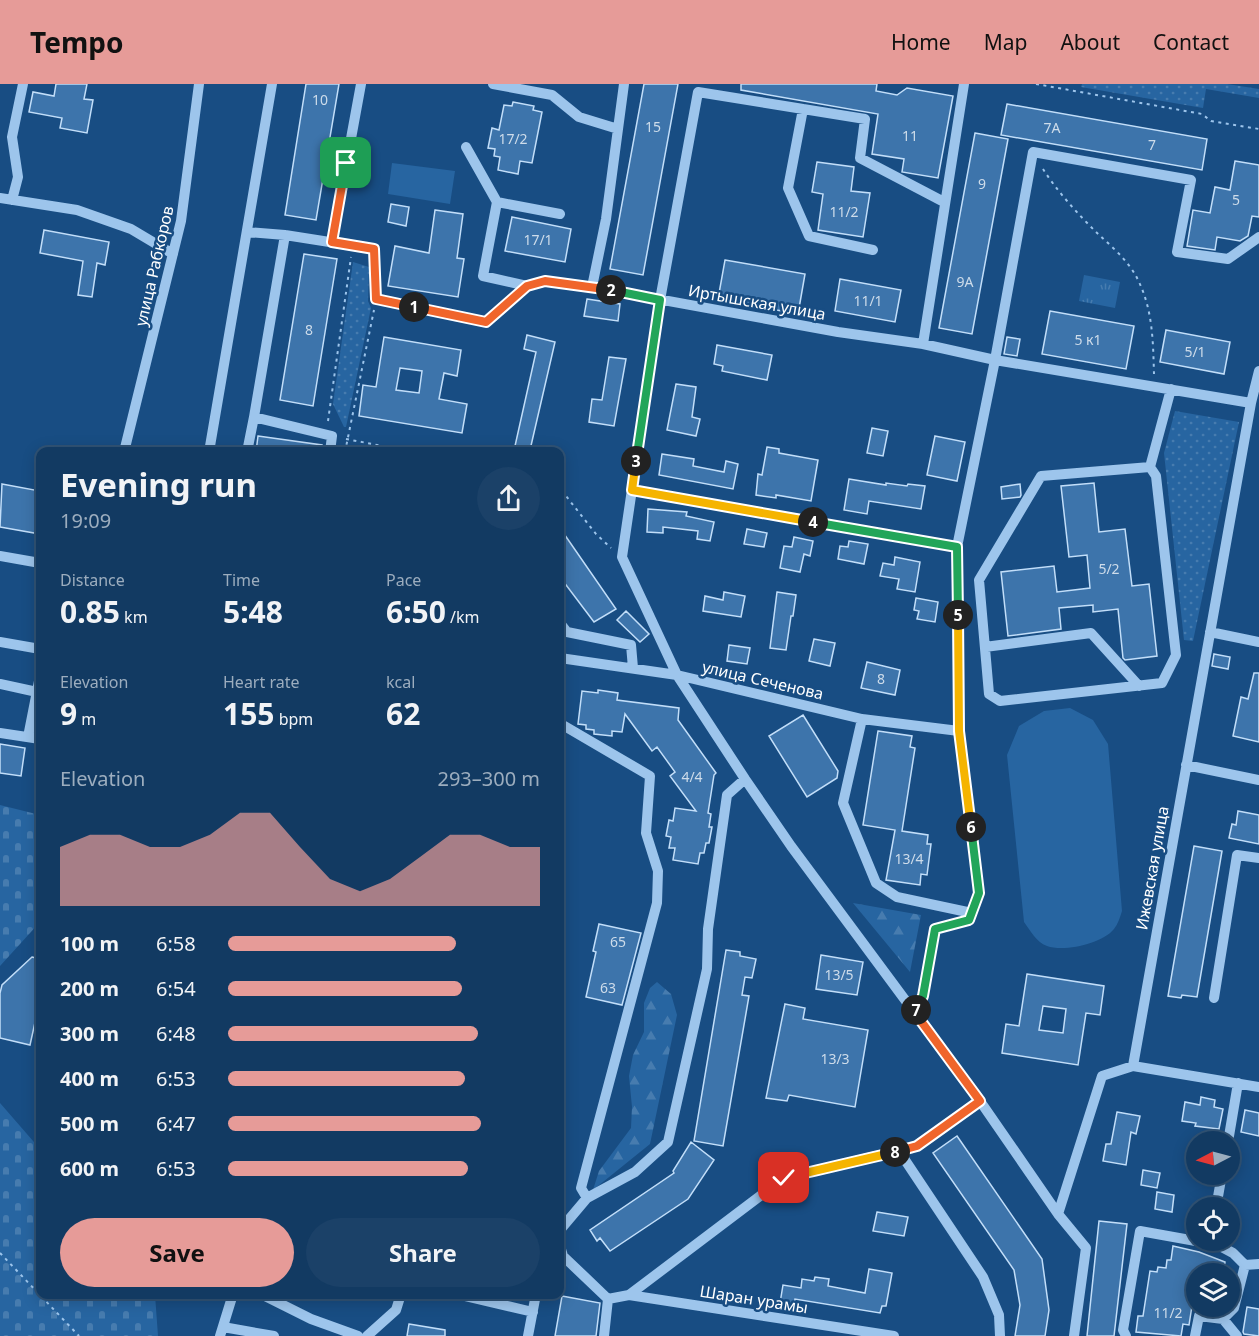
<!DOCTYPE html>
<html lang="en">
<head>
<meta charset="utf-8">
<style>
	:root { --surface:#123a62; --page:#1b4168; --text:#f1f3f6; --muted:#9cadbe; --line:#315477; --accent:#e69b98 }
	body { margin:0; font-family:"Noto Sans",sans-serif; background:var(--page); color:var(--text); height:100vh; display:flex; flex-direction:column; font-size:22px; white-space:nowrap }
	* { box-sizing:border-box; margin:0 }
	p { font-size:20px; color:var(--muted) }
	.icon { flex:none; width:33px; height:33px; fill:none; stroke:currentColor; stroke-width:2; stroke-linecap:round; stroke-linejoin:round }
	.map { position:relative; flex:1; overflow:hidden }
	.drawer { position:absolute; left:36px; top:363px; width:528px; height:852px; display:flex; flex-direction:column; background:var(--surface); border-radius:12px; box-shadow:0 3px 15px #0003,0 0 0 2px var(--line) }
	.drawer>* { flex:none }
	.needle { width:39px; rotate:264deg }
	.tools { position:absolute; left:1186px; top:1047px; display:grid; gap:12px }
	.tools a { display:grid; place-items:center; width:54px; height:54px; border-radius:50%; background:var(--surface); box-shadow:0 3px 15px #0003,0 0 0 2px var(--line); font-size:30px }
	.pin { position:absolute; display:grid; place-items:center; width:51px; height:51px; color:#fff; margin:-26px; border-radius:12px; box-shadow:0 3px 9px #0006 }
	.km { position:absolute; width:30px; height:30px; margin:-15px; border-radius:50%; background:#222; color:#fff; font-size:16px; line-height:30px; text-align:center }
	.round { display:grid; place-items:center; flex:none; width:63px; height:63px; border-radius:32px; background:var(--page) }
	.overview { display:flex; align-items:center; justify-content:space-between; height:102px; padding:0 24px }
	h1 { font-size:33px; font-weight:700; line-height:45px }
	.figures { display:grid; grid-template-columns:repeat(3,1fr); gap:9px; height:102px; padding:6px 24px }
	.figures div { display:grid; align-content:center }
	.figures b { font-size:30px; font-weight:700 }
	.figures small { font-size:16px; font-weight:400 }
	.figures p { font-size:16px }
	.chart { height:168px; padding:12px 24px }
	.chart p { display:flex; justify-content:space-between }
	.chart svg { width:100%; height:108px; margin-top:6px; fill:var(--accent); opacity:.7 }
	.cta { display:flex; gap:12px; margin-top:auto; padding:12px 24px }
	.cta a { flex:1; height:69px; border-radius:36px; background:var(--accent); color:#111; font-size:24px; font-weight:700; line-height:69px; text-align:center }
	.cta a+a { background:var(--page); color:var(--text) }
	ul { padding:0 24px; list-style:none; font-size:20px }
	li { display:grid; grid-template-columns:96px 72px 1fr; align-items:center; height:45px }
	li i { height:15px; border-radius:8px; background:var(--accent) }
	header { display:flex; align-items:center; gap:36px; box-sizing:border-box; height:84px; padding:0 30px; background:var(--accent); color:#111 }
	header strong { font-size:28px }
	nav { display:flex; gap:33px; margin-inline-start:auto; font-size:21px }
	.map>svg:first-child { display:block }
	.grass { fill:url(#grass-dots) }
	.forest { fill:url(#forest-firs) }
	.cemetery { fill:url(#cemetery-stones) }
	.park { fill:url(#park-tufts) }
	.garden { fill:#2765a1 }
	.building { fill:#3d74ab; stroke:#c2def9; stroke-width:1.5; fill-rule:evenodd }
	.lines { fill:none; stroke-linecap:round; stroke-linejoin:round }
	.path { stroke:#9dc5ec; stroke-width:2; stroke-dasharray:3 4.5; stroke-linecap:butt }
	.minor { stroke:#9dc5ec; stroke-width:10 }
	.split-1-casing { stroke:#fff; stroke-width:12 }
	.split-2-casing { stroke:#fff; stroke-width:12 }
	.split-3-casing { stroke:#fff; stroke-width:12 }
	.split-4-casing { stroke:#fff; stroke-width:12 }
	.split-5-casing { stroke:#fff; stroke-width:12 }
	.split-6-casing { stroke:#fff; stroke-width:12 }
	.split-7-casing { stroke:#fff; stroke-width:12 }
	.split-8-casing { stroke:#fff; stroke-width:12 }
	.split-9-casing { stroke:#fff; stroke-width:12 }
	.split-1 { stroke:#f0652b; stroke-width:8 }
	.split-2 { stroke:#f0652b; stroke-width:8 }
	.split-3 { stroke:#22a559; stroke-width:8 }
	.split-4 { stroke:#f5b400; stroke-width:8 }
	.split-5 { stroke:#22a559; stroke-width:8 }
	.split-6 { stroke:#f5b400; stroke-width:8 }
	.split-7 { stroke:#22a559; stroke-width:8 }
	.split-8 { stroke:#f0652b; stroke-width:8 }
	.split-9 { stroke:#f5b400; stroke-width:8 }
	.labels { text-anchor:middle; stroke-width:5; stroke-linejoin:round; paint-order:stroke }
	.number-label { font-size:14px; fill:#cedcea }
	.street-label { font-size:16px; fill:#fff; stroke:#184d83 }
</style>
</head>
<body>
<header>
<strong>Tempo</strong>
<nav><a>Home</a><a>Map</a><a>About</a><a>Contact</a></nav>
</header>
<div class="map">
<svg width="1259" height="1252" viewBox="0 0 1259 1252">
	<defs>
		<pattern id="grass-dots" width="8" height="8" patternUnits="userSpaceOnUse" patternTransform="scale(1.5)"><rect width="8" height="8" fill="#2765a1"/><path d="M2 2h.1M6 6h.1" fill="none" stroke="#477caf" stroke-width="1.8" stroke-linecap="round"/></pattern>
		<pattern id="forest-firs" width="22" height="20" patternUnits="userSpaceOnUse" patternTransform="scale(1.5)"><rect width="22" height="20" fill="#2765a1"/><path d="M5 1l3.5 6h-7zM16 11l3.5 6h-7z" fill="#477caf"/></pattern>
		<pattern id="cemetery-stones" width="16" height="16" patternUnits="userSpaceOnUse" patternTransform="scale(1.5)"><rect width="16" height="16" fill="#2765a1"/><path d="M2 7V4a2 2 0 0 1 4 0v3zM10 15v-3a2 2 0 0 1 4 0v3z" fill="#477caf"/></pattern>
		<pattern id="park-tufts" width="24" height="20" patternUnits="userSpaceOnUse" patternTransform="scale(1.5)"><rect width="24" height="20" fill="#2765a1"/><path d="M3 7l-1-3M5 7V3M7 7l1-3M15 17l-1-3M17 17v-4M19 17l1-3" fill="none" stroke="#477caf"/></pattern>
	</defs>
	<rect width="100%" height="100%" fill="#184d83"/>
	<!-- grass -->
	<path class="grass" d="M 1082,0 L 1227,0 L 1259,5 L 1259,14 L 1206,5 L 1203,24 L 1081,3 Z
		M 353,178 L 369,183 L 368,217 L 371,224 L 346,343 L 344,343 L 333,320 Z
		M 1175,327 L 1239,338 L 1193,557 L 1184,556 L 1164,369 Z"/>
	<!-- forest -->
	<path class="forest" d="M 853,819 L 921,831 L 910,888 Z
		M 657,898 L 671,910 L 677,931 L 650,1060 L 593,1106 L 599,1087 L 631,1044 L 632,1023 L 629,992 L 633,971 L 644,948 L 644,919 L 650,904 Z"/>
	<!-- cemetery -->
	<path class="cemetery" d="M 0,721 L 40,731 L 40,838 L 0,882 Z
		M 0,1019 L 40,1065 L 40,1210 L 155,1211 L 158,1252 L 0,1252 Z"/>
	<!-- park -->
	<path class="park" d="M 1084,191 L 1120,198 L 1115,224 L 1079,217 Z"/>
	<!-- garden -->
	<path class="garden" d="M 392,79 L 455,87 L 450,120 L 388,110 Z
		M 1070,624 L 1093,636 L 1108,660 L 1122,827 C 1120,833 1118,840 1114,845 C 1102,860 1064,868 1047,862 C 1036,858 1030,846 1024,838 L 1007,671 L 1019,642 L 1044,627 Z"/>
	<!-- building -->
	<path class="building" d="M 56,0 L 87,0 L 84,15 L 93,16 L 87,49 L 60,44 L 62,34 L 29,28 L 33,8 L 54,12 Z
		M 306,0 L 339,0 L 316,136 L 285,131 Z
		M 644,0 L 678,0 L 643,191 L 610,185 Z
		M 741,0 L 877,0 L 876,7 L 897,11 L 907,4 L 953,12 L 938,94 L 902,88 L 904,75 L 872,70 L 878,30 L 741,6 Z
		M 513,18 L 534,22 L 533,26 L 542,28 L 532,79 L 520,77 L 518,90 L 498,86 L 500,73 L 494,72 L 495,65 L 488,64 L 492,44 L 499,46 L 504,21 L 512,22 Z
		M 1007,20 L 1207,55 L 1202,86 L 1001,51 Z
		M 975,49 L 1008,55 L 972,250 L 939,244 Z
		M 1235,77 L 1259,81 L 1259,133 L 1252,132 L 1248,152 L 1240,157 L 1217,153 L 1215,166 L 1187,162 L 1193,126 L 1210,129 L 1215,103 L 1230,106 Z
		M 817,78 L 854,83 L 851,107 L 870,109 L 863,153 L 818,146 L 823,110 L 812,108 Z
		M 391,120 L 409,123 L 406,142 L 388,138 Z
		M 435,126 L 463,130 L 457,174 L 464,175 L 458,213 L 388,202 L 395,162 L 429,169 Z
		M 512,133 L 571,145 L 565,178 L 505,167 Z
		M 44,146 L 109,158 L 105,181 L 97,179 L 92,213 L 78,211 L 83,177 L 40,169 Z
		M 304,170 L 337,175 L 313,322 L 280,316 Z
		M 725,176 L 805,190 L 798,230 L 718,215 Z
		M 840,195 L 901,206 L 895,238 L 835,227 Z
		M 587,215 L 620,220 L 618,237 L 584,232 Z
		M 1050,227 L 1134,242 L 1126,285 L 1042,270 Z
		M 1166,246 L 1230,258 L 1224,290 L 1160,278 Z
		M 527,251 L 555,258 L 530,366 L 515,362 L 536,268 L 524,265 Z
		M 384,253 L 461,266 L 457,292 L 444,289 L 439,315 L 467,320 L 462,349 L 359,332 L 363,301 L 376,303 ZM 400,284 L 422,287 L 419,309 L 396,306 Z
		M 1007,253 L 1020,255 L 1017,272 L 1004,270 Z
		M 717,261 L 772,271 L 767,296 L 722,287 L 723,282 L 714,280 Z
		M 609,273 L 626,275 L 614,342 L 589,338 L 592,315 L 602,316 Z
		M 676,300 L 696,303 L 692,333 L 700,335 L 696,352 L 667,346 Z
		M 872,344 L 888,347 L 883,372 L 867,369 Z
		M 258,352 L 322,361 L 321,368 L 256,368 Z
		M 935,352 L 965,358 L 957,397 L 927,391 Z
		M 767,363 L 779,365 L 779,369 L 818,376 L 811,417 L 776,411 L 776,414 L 756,411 L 758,390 L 762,391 Z
		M 662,370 L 694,375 L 693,382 L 724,388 L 726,377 L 738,380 L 733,405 L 659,391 Z
		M 849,395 L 886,401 L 886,399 L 907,402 L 908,400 L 925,402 L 921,425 L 869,417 L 867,430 L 844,426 Z
		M 1094,399 L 1099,448 L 1125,445 L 1132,502 L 1149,500 L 1157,572 L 1125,576 L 1123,574 L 1118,525 L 1093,528 L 1093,521 L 1059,524 L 1061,545 L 1008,552 L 1001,488 L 1054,482 L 1057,508 L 1090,504 L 1087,471 L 1069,473 L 1061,402 Z
		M 2,400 L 40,407 L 40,450 L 0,443 Z
		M 1020,400 L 1021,411 L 1020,413 L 1002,415 L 1001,403 Z
		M 648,425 L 687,428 L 686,432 L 714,438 L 710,457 L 697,455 L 698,447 L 663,443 L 663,449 L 647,448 Z
		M 560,444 L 616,525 L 594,538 L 560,493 Z
		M 747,445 L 767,449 L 764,463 L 744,460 Z
		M 794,453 L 813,457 L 810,472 L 804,470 L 800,488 L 780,484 L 784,462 L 792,463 Z
		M 849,457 L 868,460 L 864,480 L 838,475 L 840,462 L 848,463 Z
		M 895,473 L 920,478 L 915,508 L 897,505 L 899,495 L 880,492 L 883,479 L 894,481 Z
		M 724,508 L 745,512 L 741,533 L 703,527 L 705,512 L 723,516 Z
		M 777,508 L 796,511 L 793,532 L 791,532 L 786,566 L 770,564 Z
		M 916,514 L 938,518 L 935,538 L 917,535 L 919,527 L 914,526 Z
		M 626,527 L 649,550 L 640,558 L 617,536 Z
		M 814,555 L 835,559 L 830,582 L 809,577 Z
		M 729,561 L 750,564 L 747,580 L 727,577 Z
		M 1214,570 L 1230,573 L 1228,585 L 1212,582 Z
		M 867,578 L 900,586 L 895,611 L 861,604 Z
		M 1254,589 L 1259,589 L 1259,658 L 1233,652 L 1241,613 L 1248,615 Z
		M 598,606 L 618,609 L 617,616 L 679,624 L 678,636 L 716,689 L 714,691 L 708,729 L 711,730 L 709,743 L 712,743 L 709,759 L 706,759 L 704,769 L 700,769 L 698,780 L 673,776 L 675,764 L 669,764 L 671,753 L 666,752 L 669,736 L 673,737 L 675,724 L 696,727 L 670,692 L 675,688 L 657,663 L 652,667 L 625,630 L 622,648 L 612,647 L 612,652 L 594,650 L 594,646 L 586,645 L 586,641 L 578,640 L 582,607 L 598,609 Z
		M 803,631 L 838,687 L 837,694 L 807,713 L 769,652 Z
		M 878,647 L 912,652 L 910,663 L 915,664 L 902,747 L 928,751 L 927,760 L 931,760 L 927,791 L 921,790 L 920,801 L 886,796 L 895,746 L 863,741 Z
		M 0,660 L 25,664 L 21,692 L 0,689 Z
		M 1238,727 L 1259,731 L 1259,760 L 1229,754 L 1232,740 L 1236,741 Z
		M 1194,762 L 1222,767 L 1197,913 L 1182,911 L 1181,914 L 1168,912 Z
		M 599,840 L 641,849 L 622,921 L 586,913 L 596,868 L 593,867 Z
		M 726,866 L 740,868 L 740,872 L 756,875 L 752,894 L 745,893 L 742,911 L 749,912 L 723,1062 L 694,1057 Z
		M 821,871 L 863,878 L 857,911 L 816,905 Z
		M 32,873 L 40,875 L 40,916 L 30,961 L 0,954 L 0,909 L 2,901 Z
		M 1027,890 L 1104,902 L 1100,931 L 1086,929 L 1078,981 L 1002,969 L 1006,940 L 1019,942 ZM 1043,922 L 1066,925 L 1063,949 L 1039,946 Z
		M 785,920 L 805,924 L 803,935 L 868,946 L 855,1023 L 789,1011 L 787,1017 L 766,1014 Z
		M 1201,1013 L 1215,1016 L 1214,1023 L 1223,1025 L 1219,1045 L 1195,1042 L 1196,1039 L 1182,1037 L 1185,1018 L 1200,1021 Z
		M 1245,1026 L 1259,1029 L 1259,1052 L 1241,1048 Z
		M 1117,1028 L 1140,1032 L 1136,1050 L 1131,1048 L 1126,1081 L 1103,1077 L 1106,1060 L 1111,1060 Z
		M 957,1052 L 1042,1175 L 1049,1226 L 1045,1252 L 1015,1252 L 1020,1221 L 1014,1186 L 933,1069 Z
		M 691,1058 L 714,1076 L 688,1115 L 610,1167 L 600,1154 L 597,1157 L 590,1146 L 674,1089 L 673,1087 Z
		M 1143,1086 L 1160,1089 L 1157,1104 L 1141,1101 Z
		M 1157,1108 L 1174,1111 L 1172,1128 L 1155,1125 Z
		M 877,1128 L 908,1133 L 904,1152 L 873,1147 Z
		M 1099,1137 L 1127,1140 L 1114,1252 L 1087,1252 Z
		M 1173,1162 L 1199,1168 L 1225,1178 L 1223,1190 L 1197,1190 L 1189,1241 L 1183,1240 L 1181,1252 L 1136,1248 L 1138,1232 L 1143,1232 L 1150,1187 L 1157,1188 L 1158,1183 L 1166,1184 L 1167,1176 L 1171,1176 Z
		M 869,1185 L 892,1189 L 886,1222 L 882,1222 L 880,1229 L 795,1215 L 794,1221 L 780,1219 L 783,1201 L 801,1204 L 802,1195 L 814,1197 L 815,1193 L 829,1195 L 828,1202 L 865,1209 Z
		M 562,1212 L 600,1219 L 596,1252 L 555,1252 Z
		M 1247,1223 L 1259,1225 L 1259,1252 L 1244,1250 L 1243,1248 Z
		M 409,1240 L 445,1246 L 445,1252 L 407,1252 Z"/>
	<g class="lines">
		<!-- path -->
		<path class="path" d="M 1036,0 L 1202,30 L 1211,37 L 1259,45
			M 1043,85 C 1057,107 1077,129 1096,148 C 1111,162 1129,177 1138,196 C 1153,226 1153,258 1154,290
			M 328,337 L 351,173
			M 346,355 L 414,368
			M 345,368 L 374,226
			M 560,409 L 566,412 L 596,450 L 611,464
			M 0,1169 L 79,1252"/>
		<!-- minor -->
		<path class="minor" d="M 493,0 L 552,11 L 579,33 L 618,45
			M 803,25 L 788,104 L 809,152 L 873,166
			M 466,63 L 497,118 L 483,192 L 527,202
			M 0,114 L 77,126 L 131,145 L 173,170
			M 12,116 L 18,93 L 12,53 L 23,0
			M 497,118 L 560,130
			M 944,118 L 860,74 L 865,35 L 698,8 L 660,216 L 622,473 L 677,591 L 745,695 L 791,762 L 980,1017 L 1058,1130
			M 248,148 L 285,151 L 374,165 L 376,215 L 486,238 L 527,202 L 545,197 L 592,203 L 838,248 L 923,260 L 995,276 L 1251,319
			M 332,158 L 361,0
			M 592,203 L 606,135 L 624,0
			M 923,260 L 964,0
			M 254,333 L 285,151
			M 124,368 L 181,137 L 199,0
			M 209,368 L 272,0
			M 247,368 L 254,333 L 332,352 L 330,368
			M 1150,383 L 1156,392 L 1176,571 L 1162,599 L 1000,617 L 989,610 L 979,496 L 1041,392 Z
			M 1150,383 L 1171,305
			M 632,406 L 957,463
			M 0,472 L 40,479
			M 560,539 L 567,548 L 631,561 L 633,584
			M 1210,548 L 1259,558
			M 0,558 L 40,565
			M 985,563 L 1091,549 L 1139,602
			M 560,574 L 677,591 L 862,635 L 959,647
			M 0,600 L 37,608
			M 862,635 L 843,719 L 876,799 L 897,813 L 972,829
			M 560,637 L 561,640 L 650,692 L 646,749 L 658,787 L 657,819 L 581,1104 L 587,1114
			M 0,649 L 40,655
			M 28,653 L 40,592
			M 1186,681 L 1259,696
			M 1214,914 L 1237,771 L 1259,774
			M 915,929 L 923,912 L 935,845 L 969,836 L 979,809 L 959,647 L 957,463 L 995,276 L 1033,68 L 1191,96 L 1177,168 L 1228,175 L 1259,153
			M 1133,982 L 1251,319 L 1259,287
			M 1228,1058 L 1238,999
			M 899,1067 L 983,1193 L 999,1231 L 1000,1252
			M 1216,1124 L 1222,1090
			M 560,1146 L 587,1114 L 635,1088 L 668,1058 L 707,885 L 708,845 L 727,711 L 745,695
			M 560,1162 L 563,1172 L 608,1215 L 604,1252
			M 261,1210 L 311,1235 L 358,1252
			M 456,1210 L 533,1228
			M 629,1211 L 784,1094 L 917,1062 L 980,1017
			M 608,1215 L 629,1211 L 894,1252
			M 1223,1235 L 1234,1224 L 1245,1181
			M 223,1243 L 274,1252
			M 220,1252 L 233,1210
			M 367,1252 L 396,1226 L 401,1210
			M 528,1252 L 536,1210
			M 1074,1252 L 1086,1164 L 1058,1130 L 1102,992 L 1133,982 L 1259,1003
			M 1126,1252 L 1123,1246 L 1140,1147 L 1218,1161 L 1233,1169 L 1245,1181 L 1259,1180
			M 1195,1252 L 1199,1232 L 1223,1235 L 1237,1252"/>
	</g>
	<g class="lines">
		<defs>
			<path id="split-1" d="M 346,79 L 332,158 L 374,165 L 376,215 L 414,223"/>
			<path id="split-2" d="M 414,223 L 486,238 L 527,202 L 545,197 L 611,206"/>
			<path id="split-3" d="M 611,206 L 660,216 L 636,377"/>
			<path id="split-4" d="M 636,377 L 632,406 L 813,438"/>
			<path id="split-5" d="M 813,438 L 957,463 L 958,531"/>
			<path id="split-6" d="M 958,531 L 959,647 L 971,743"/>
			<path id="split-7" d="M 916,926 L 923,912 L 935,845 L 969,836 L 979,809 L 971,743"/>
			<path id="split-8" d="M 895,1068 L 917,1062 L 980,1017 L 915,929 L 916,926"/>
			<path id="split-9" d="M 784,1094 L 895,1068"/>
		</defs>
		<!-- split-1 casing -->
		<use href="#split-1" class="split-1-casing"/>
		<!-- split-2 casing -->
		<use href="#split-2" class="split-2-casing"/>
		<!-- split-3 casing -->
		<use href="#split-3" class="split-3-casing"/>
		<!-- split-4 casing -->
		<use href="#split-4" class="split-4-casing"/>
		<!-- split-5 casing -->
		<use href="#split-5" class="split-5-casing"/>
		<!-- split-6 casing -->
		<use href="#split-6" class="split-6-casing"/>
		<!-- split-7 casing -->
		<use href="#split-7" class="split-7-casing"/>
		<!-- split-8 casing -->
		<use href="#split-8" class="split-8-casing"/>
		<!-- split-9 casing -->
		<use href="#split-9" class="split-9-casing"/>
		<!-- split-1 -->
		<use href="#split-1" class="split-1"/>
		<!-- split-2 -->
		<use href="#split-2" class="split-2"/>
		<!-- split-3 -->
		<use href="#split-3" class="split-3"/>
		<!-- split-4 -->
		<use href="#split-4" class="split-4"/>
		<!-- split-5 -->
		<use href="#split-5" class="split-5"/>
		<!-- split-6 -->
		<use href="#split-6" class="split-6"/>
		<!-- split-7 -->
		<use href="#split-7" class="split-7"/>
		<!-- split-8 -->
		<use href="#split-8" class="split-8"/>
		<!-- split-9 -->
		<use href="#split-9" class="split-9"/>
	</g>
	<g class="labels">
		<!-- number labels -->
		<g class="number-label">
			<text x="320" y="21">10</text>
			<text x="653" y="48">15</text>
			<text x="1052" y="49">7А</text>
			<text x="910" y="57">11</text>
			<text x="513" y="60">17/2</text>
			<text x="1152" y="66">7</text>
			<text x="982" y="105">9</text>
			<text x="1236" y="121">5</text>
			<text x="844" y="133">11/2</text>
			<text x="538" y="161">17/1</text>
			<text x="965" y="203">9А</text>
			<text x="868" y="222">11/1</text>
			<text x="309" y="251">8</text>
			<text x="1088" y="261">5 к1</text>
			<text x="1195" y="273">5/1</text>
			<text x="1109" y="490">5/2</text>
			<text x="881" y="600">8</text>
			<text x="692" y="698">4/4</text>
			<text x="909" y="780">13/4</text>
			<text x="618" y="863">65</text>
			<text x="839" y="896">13/5</text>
			<text x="608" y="909">63</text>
			<text x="835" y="980">13/3</text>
			<text x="1168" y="1234">11/2</text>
		</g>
		<!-- street labels -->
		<g class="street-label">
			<text transform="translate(154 182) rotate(-77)" y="6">улица Рабкоров</text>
			<text transform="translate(757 218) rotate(10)" y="6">Иртышская улица</text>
			<text transform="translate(763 596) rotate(13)" y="6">улица Сеченова</text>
			<text transform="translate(1152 784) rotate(-80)" y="6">Ижевская улица</text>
			<text transform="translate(754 1215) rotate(9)" y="6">Шаран урамы</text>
		</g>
	</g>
</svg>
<div class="tools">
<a><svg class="needle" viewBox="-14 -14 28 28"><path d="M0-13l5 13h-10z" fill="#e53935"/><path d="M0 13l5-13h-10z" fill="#9cadbe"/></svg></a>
<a><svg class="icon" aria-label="locate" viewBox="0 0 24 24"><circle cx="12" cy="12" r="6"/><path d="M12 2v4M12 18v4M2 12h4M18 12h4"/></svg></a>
<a><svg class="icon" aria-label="layers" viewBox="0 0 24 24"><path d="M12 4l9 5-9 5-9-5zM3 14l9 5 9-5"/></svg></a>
</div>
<div class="pin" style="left:346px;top:79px;background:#1e9e55"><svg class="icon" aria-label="arrive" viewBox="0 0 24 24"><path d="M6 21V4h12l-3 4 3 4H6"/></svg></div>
<div class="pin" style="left:784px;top:1094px;background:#d93025"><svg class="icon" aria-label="check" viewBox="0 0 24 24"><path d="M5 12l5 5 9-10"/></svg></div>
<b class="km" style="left:414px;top:223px">1</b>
<b class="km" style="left:611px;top:206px">2</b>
<b class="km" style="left:636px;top:377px">3</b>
<b class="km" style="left:813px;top:438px">4</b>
<b class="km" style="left:958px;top:531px">5</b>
<b class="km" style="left:971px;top:743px">6</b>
<b class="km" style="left:916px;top:926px">7</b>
<b class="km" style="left:895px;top:1068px">8</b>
<section class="drawer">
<div class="overview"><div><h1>Evening run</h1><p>19:09</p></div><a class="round"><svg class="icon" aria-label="share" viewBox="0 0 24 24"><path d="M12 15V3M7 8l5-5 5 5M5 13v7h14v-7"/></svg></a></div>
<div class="figures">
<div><p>Distance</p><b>0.85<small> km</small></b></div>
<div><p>Time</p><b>5:48</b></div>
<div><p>Pace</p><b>6:50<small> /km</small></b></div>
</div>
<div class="figures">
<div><p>Elevation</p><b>9<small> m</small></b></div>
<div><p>Heart rate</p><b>155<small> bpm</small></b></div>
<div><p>kcal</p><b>62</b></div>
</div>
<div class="chart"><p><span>Elevation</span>293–300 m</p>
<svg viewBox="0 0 160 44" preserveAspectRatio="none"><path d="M0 44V20L10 15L20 15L30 20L40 20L50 15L60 6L70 6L80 20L90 33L100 38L110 33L120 24L130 15L140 15L150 20L160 20V44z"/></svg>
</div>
<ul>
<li><b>100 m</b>6:58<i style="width:73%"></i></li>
<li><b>200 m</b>6:54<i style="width:75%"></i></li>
<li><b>300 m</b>6:48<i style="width:80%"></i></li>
<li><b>400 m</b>6:53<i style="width:76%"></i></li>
<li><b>500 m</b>6:47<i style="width:81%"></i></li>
<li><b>600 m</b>6:53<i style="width:77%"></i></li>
</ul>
<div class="cta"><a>Save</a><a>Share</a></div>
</section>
</div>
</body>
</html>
